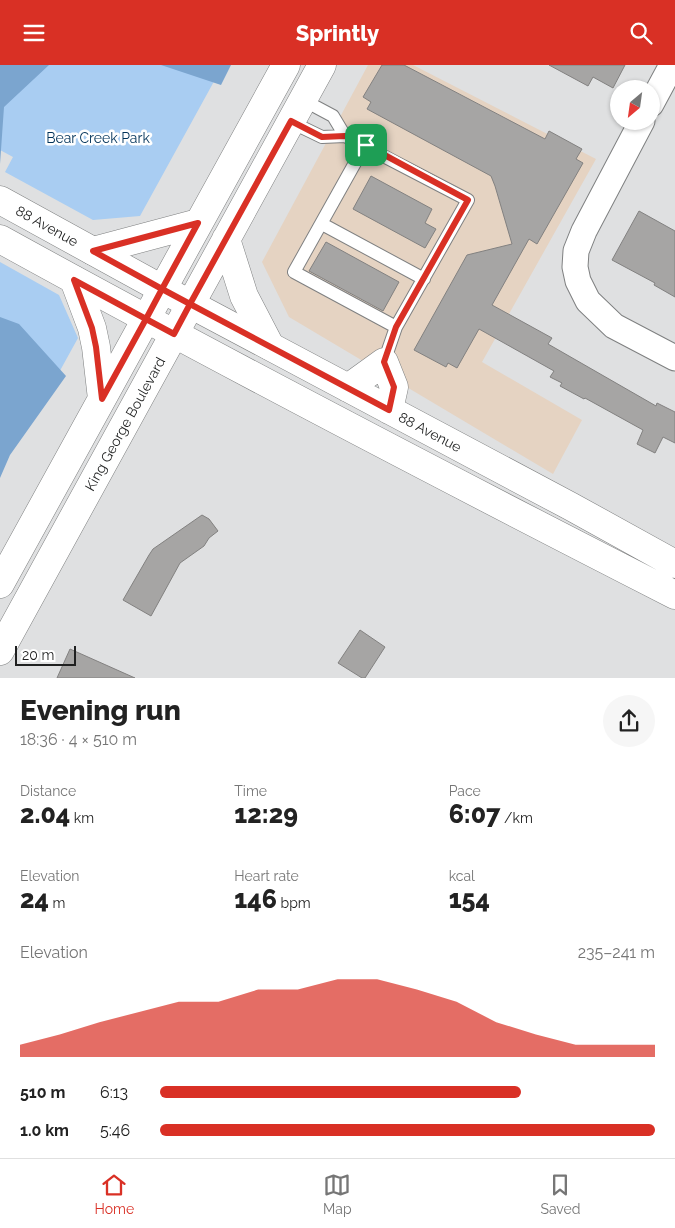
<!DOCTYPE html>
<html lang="en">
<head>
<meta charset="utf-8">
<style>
	:root { --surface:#fff; --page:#f6f6f6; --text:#222; --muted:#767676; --line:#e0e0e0; --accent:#d93025 }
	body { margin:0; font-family:Raleway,sans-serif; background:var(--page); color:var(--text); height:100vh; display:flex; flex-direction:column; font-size:19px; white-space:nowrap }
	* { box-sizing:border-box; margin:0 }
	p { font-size:16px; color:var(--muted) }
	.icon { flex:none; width:28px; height:28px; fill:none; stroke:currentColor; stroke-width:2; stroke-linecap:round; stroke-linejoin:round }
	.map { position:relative; height:613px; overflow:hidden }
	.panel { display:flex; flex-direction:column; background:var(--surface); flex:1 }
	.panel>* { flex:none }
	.needle { width:32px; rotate:209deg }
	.tools { position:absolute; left:610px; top:15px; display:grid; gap:10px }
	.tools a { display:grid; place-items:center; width:50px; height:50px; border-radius:50%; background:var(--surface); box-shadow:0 1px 4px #0004; font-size:25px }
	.scale { position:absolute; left:15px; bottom:12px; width:61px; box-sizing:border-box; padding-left:5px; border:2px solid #1f2020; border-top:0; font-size:14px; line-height:18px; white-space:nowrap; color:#1f2020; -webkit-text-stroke:4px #fff; paint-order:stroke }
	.pin { position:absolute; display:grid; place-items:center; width:42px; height:42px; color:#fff; margin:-21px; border-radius:10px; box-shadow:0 2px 8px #0006 }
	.round { display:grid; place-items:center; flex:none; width:52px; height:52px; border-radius:26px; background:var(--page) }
	.head { display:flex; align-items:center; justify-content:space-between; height:85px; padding:0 20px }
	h1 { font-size:28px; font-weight:800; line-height:38px }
	.metrics { display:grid; grid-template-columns:repeat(3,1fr); gap:8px; height:85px; padding:5px 20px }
	.metrics div { display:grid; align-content:center }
	.metrics b { font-size:25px; font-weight:800 }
	.metrics small { font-size:14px; font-weight:400 }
	.metrics p { font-size:14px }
	.chart { height:140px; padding:10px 20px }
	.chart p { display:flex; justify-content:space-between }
	.chart svg { width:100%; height:90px; margin-top:5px; fill:var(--accent); opacity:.7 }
	ul { padding:0 20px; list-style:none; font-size:16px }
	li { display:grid; grid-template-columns:80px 60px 1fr; align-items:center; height:38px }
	li i { height:12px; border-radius:6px; background:var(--accent) }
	header { display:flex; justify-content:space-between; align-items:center; height:65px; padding:0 20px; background:var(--accent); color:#fff; font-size:22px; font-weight:800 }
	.tabs { display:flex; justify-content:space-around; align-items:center; height:70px; border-top:1px solid var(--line); background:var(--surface); font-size:14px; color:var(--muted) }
	.tabs a { display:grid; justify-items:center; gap:2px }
	.tabs .selected { color:var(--accent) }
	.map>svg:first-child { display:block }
	.commercial { fill:#e5d3c2 }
	.green { fill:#a9cdf2 }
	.forest { fill:#7ba5cf }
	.building { fill:#a6a5a4; stroke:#828180 }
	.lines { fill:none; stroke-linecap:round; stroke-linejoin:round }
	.service-casing { stroke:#7f8081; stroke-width:14 }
	.minor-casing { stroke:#7f8081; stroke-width:27 }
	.secondary-casing { stroke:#7f8081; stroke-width:29 }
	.primary-casing { stroke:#7f8081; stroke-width:29 }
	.service { stroke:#fff; stroke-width:12 }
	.minor { stroke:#fff; stroke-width:25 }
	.secondary { stroke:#fff; stroke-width:28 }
	.primary { stroke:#fff; stroke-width:28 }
	.route-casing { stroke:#fff; stroke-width:10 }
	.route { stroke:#d93025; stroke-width:6 }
	.labels { text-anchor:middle; stroke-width:5; stroke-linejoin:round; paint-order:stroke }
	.park-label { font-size:14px; fill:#003259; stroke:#fff }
	.street-label { font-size:14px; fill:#1f2020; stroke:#fff }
</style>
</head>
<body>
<header><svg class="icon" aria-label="menu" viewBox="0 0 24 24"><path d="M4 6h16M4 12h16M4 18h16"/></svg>Sprintly<svg class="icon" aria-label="search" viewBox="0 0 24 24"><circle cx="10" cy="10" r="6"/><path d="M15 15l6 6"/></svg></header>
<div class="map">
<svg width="675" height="613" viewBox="0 0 675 613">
	<rect width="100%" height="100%" fill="#dfe0e1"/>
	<!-- commercial -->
	<path class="commercial" d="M 368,0 L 413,0 L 596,94 L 482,297 L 582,355 L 553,409 L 289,252 L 262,197 Z"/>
	<!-- green -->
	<path class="green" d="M 0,0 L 223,0 L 140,151 L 93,155 L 5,107 L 13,92 L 0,85 Z
		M 0,197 L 59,230 L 78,273 L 30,360 L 0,349 Z"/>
	<!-- forest -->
	<path class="forest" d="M 0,0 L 49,0 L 4,42 L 0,99 Z
		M 161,0 L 231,0 L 221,20 Z
		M 0,252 L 19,259 L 66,311 L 10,390 L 0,413 Z"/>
	<!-- building -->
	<path class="building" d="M 382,0 L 404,0 L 545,74 L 549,66 L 582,84 L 576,94 L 583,98 L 537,179 L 529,174 L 492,240 L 552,273 L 548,279 L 656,341 L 657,338 L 675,347 L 675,378 L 663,372 L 655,388 L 637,379 L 643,365 L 585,333 L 584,334 L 560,321 L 562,318 L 550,312 L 554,306 L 479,264 L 457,303 L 448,298 L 446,302 L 414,285 L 467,190 L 512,179 L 495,121 L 491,111 L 367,44 L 371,37 L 363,32 Z
		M 549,0 L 625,0 L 613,23 L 593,12 L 588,21 Z
		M 371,111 L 432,144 L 425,158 L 436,164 L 425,183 L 353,144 Z
		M 639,146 L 675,166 L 675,232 L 654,220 L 655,218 L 612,195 Z
		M 326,177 L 399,217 L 383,246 L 309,206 Z
		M 202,450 L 209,454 L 218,466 L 209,473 L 204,481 L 180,498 L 151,551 L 123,535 L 149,490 L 153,484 Z
		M 360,565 L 385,582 L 365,613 L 362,613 L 338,598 Z
		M 70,584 L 135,613 L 57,613 Z"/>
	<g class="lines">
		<defs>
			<path id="service" d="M 303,35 L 333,51 L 345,71
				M 291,57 L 322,72 L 345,71 L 468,135 L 396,262 L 384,297
				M 365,80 L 294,207 L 396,262
				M 322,159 L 424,214"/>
			<path id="minor" d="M 651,39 L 672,0
				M 642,56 L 584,166 L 576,186 L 575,202 L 578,216 L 588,236 L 614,261 L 675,293"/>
			<path id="secondary" d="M 0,135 L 162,224 L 570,441 L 675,499
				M 0,174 C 223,297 448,414 675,530
				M 348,323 L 384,297 L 394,322 L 389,345"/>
			<path id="primary" d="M 226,174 L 244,231 L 270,281
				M 93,186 L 198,158
				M 74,215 L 92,263 L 96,282 L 102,334
				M 0,519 L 286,0
				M 0,586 L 322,0"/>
		</defs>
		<!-- service casing -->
		<use href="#service" class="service-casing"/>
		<!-- minor casing -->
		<use href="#minor" class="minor-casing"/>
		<!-- secondary casing -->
		<use href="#secondary" class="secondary-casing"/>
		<!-- primary casing -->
		<use href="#primary" class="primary-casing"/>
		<!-- service -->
		<use href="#service" class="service"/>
		<!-- minor -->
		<use href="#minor" class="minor"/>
		<!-- secondary -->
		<use href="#secondary" class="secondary"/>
		<!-- primary -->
		<use href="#primary" class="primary"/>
	</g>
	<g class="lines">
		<defs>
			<path id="route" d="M 366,80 L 345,71 L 322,72 L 291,56 L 190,239 L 162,224 L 198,158 L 93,186 L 162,224 L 146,254 L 74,215 L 92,263 L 96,282 L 102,334 L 146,254 L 174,269 L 190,239 L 389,345 L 394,322 L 384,297 L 396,262 L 468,135 L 366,80"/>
		</defs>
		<!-- route casing -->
		<use href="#route" class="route-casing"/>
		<!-- route -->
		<use href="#route" class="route"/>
	</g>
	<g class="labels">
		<!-- park labels -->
		<g class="park-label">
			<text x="98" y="78">Bear Creek Park</text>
		</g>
		<!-- street labels -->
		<g class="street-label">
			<text transform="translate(47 161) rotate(29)" y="5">88 Avenue</text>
			<text transform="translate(125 359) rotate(-61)" y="5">King George Boulevard</text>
			<text transform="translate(430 367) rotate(28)" y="5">88 Avenue</text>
		</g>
	</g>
</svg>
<div class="tools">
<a><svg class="needle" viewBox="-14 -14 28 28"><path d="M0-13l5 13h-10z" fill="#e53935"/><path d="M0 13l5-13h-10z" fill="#767676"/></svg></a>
</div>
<div class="scale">20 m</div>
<div class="pin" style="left:366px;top:80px;background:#1e9e55"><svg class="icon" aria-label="arrive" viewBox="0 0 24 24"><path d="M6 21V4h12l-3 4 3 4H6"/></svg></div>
</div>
<section class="panel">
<div class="head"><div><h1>Evening run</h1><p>18:36 · 4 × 510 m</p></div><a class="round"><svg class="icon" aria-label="share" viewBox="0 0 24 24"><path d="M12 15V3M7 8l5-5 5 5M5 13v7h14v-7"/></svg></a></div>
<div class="metrics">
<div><p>Distance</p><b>2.04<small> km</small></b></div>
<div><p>Time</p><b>12:29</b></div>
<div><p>Pace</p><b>6:07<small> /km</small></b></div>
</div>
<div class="metrics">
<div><p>Elevation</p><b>24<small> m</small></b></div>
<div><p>Heart rate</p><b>146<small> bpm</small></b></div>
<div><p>kcal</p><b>154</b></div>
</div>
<div class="chart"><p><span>Elevation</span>235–241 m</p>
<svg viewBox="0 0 160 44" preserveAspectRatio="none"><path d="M0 44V38L10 33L20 27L30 22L40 17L50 17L60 11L70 11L80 6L90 6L100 11L110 17L120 27L130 33L140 38L150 38L160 38V44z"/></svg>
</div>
<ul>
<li><b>510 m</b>6:13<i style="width:73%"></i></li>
<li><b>1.0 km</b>5:46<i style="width:100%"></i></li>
</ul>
</section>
<nav class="tabs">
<a class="selected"><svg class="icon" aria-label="home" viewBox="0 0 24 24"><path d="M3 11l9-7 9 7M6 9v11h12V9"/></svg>Home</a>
<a><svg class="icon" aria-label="map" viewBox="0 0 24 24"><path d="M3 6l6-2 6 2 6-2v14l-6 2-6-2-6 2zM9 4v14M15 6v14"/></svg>Map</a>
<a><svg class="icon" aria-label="saved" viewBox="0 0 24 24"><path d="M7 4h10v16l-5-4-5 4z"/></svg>Saved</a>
</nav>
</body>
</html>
